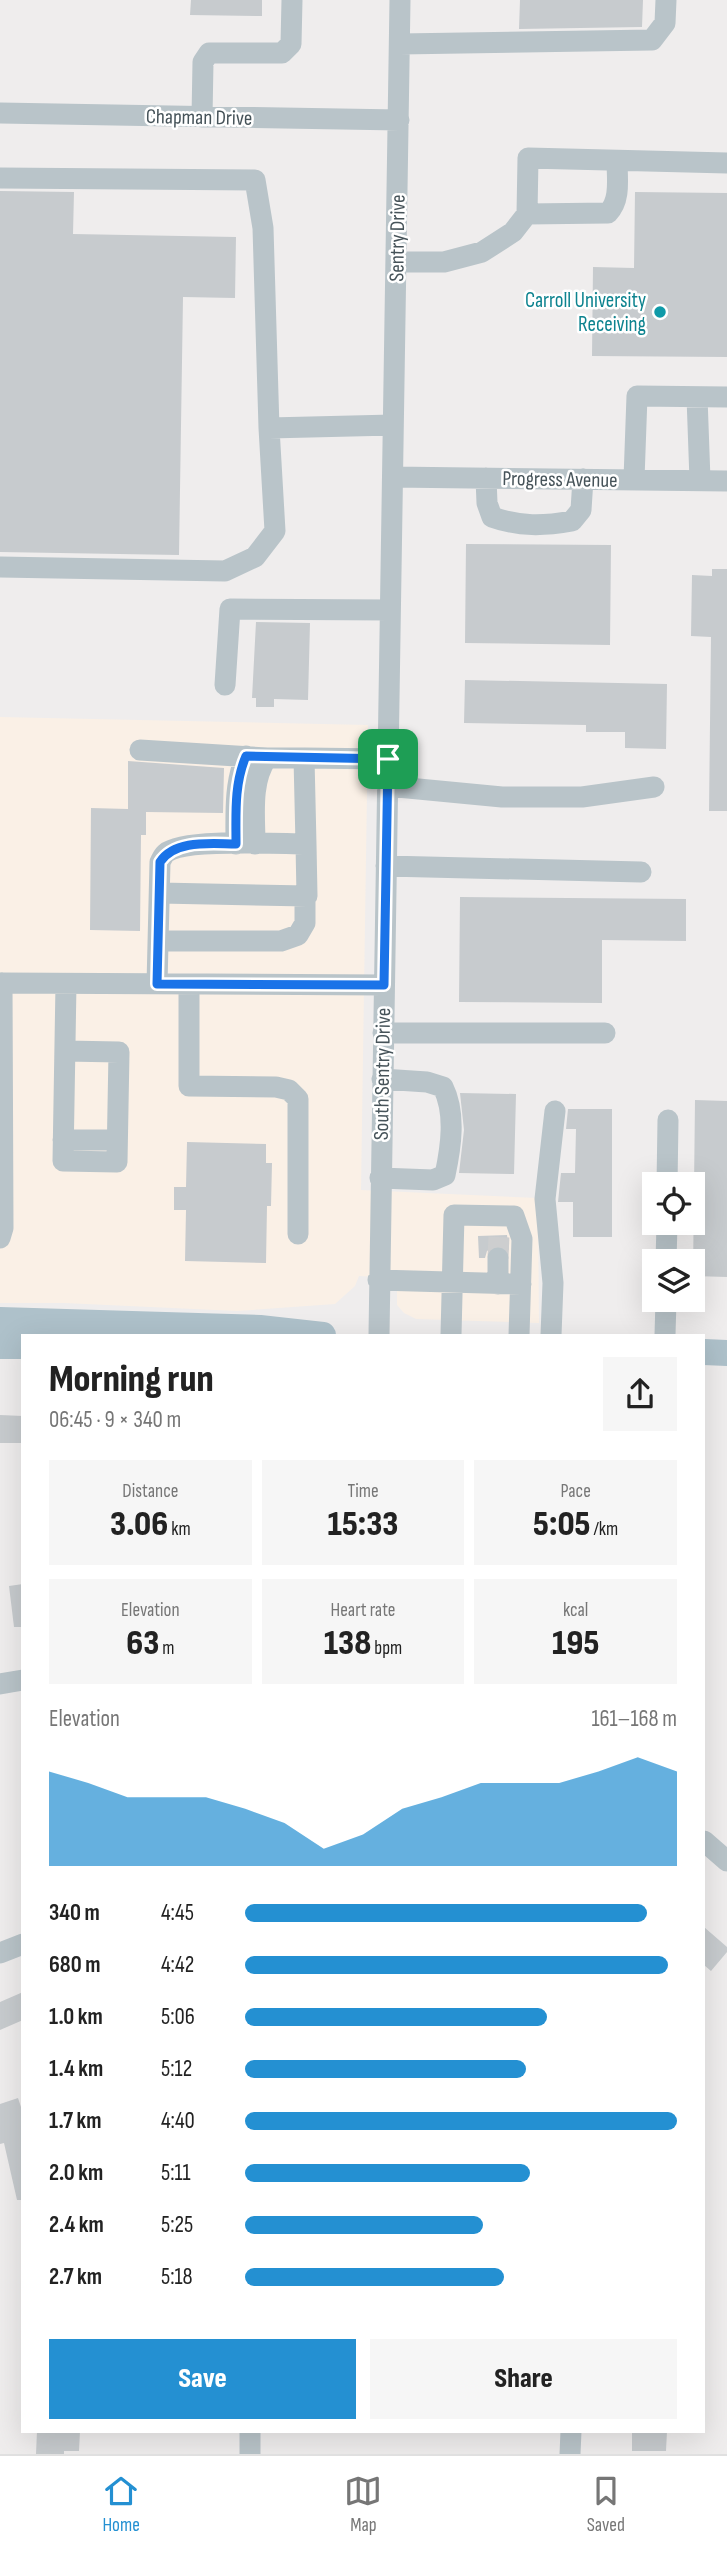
<!DOCTYPE html>
<html lang="en">
<head>
<meta charset="utf-8">
<style>
	:root { --surface:#fff; --page:#f6f6f6; --text:#222; --muted:#767676; --line:#e0e0e0; --accent:#2490d2 }
	body { margin:0; font-family:"Sofia Sans Condensed",sans-serif; background:var(--page); color:var(--text); height:100vh; display:flex; flex-direction:column; font-size:26px; white-space:nowrap }
	* { box-sizing:border-box; margin:0 }
	p { font-size:23px; color:var(--muted) }
	.icon { flex:none; width:38px; height:38px; fill:none; stroke:currentColor; stroke-width:2; stroke-linecap:round; stroke-linejoin:round }
	.map { position:relative; flex:1; overflow:hidden }
	.side { position:absolute; left:21px; top:1334px; width:684px; height:1099px; display:flex; flex-direction:column; background:var(--surface); border-radius:0px; box-shadow:0 7px 28px #0002 }
	.side>* { flex:none }
	.controls { position:absolute; left:642px; top:1172px; display:grid; gap:14px }
	.controls a { display:grid; place-items:center; width:63px; height:63px; border-radius:0px; background:var(--surface); box-shadow:0 7px 28px #0002; font-size:35px }
	.pin { position:absolute; display:grid; place-items:center; width:60px; height:60px; color:#fff; margin:-30px; border-radius:14px; box-shadow:0 4px 10px #0006 }
	.round { display:grid; place-items:center; flex:none; width:74px; height:74px; border-radius:0px; background:var(--page) }
	.headline { display:flex; align-items:center; justify-content:space-between; height:119px; padding:0 28px }
	h1 { font-size:38px; font-weight:800; line-height:52px }
	.metrics { display:grid; grid-template-columns:repeat(3,1fr); gap:10px; height:119px; padding:7px 28px }
	.metrics div { display:grid; align-content:center; border-radius:0px; background:var(--page); text-align:center }
	.metrics b { font-size:35px; font-weight:800 }
	.metrics small { font-size:19px; font-weight:400 }
	.metrics p { font-size:19px }
	.chart { height:196px; padding:14px 28px }
	.chart p { display:flex; justify-content:space-between }
	.chart svg { width:100%; height:126px; margin-top:7px; fill:var(--accent); opacity:.7 }
	.button { display:flex; gap:14px; margin-top:auto; padding:14px 28px }
	.button a { flex:1; height:80px; border-radius:0px; background:var(--accent); color:#fff; font-size:28px; font-weight:800; line-height:80px; text-align:center }
	.button a+a { background:var(--page); color:var(--text) }
	ul { padding:0 28px; list-style:none; font-size:23px }
	li { display:grid; grid-template-columns:112px 84px 1fr; align-items:center; height:52px }
	li i { height:18px; border-radius:9px; background:var(--accent) }
	.tabs { display:flex; justify-content:space-around; align-items:center; height:98px; border-top:2px solid var(--line); background:var(--surface); font-size:19px; color:var(--muted) }
	.tabs a { display:grid; justify-items:center; gap:4px }
	.tabs .current { color:var(--accent) }
	.map>svg:first-child { display:block }
	.commercial { fill:#faf0e6 }
	.building { fill:#c7cbce }
	.lines { fill:none; stroke-linecap:round; stroke-linejoin:round }
	.minor-tunnel { stroke:#cdcecf; stroke-width:21; stroke-dasharray:21 10; stroke-linecap:butt }
	.minor { stroke:#b9c4c9; stroke-width:21 }
	.major { stroke:#aec1ca; stroke-width:26 }
	.route-casing { stroke:#fff; stroke-width:14 }
	.route { stroke:#1a73e8; stroke-width:9 }
	.culture-dot { fill:#0f9aa8; stroke:#fff; stroke-width:2.5 }
	.labels { text-anchor:middle; stroke-width:5; stroke-linejoin:round; paint-order:stroke }
	.street-label { font-size:21px; fill:#465359; stroke:#fff }
	.culture-label { font-size:21px; fill:#0d838f; stroke:#fff; text-anchor:end }
</style>
</head>
<body>
<div class="map">
<svg width="727" height="2454" viewBox="0 0 727 2454">
	<rect width="100%" height="100%" fill="#efeded"/>
	<!-- commercial -->
	<path class="commercial" d="M 0,717 L 368,725 L 361,1190 L 538,1198 L 539,1323 L 416,1319 L 404,1313 L 397,1305 L 397,1278 L 359,1276 L 355,1286 L 335,1304 L 237,1311 L 64,1303 L 0,1303 Z"/>
	<!-- building -->
	<path class="building" d="M 191,0 L 262,0 L 262,16 L 190,15 Z
		M 520,0 L 643,0 L 642,27 L 519,29 Z
		M 0,191 L 74,192 L 73,234 L 236,237 L 235,298 L 183,297 L 179,555 L 0,552 Z
		M 635,192 L 727,193 L 727,357 L 592,356 L 593,267 L 634,268 Z
		M 466,544 L 611,545 L 610,645 L 465,643 Z
		M 712,569 L 727,569 L 727,811 L 709,811 L 711,637 L 691,636 L 692,575 L 712,576 Z
		M 256,622 L 310,623 L 308,700 L 274,699 L 274,707 L 256,707 L 256,698 L 252,698 Z
		M 465,680 L 667,684 L 666,749 L 625,748 L 625,732 L 586,732 L 586,725 L 464,723 Z
		M 128,761 L 224,768 L 223,813 L 146,812 L 146,835 L 141,835 L 140,931 L 90,930 L 91,808 L 128,809 Z
		M 460,897 L 686,899 L 686,941 L 602,940 L 602,1003 L 459,1002 Z
		M 460,1093 L 516,1094 L 514,1174 L 459,1173 L 464,1130 Z
		M 695,1100 L 727,1101 L 727,1277 L 693,1276 Z
		M 568,1109 L 612,1109 L 612,1237 L 573,1237 L 573,1202 L 558,1202 L 561,1173 L 575,1173 L 576,1129 L 566,1129 Z
		M 187,1142 L 266,1144 L 266,1163 L 272,1163 L 271,1206 L 267,1206 L 266,1263 L 185,1261 L 186,1210 L 174,1210 L 174,1187 L 186,1187 Z
		M 507,1235 L 509,1250 L 497,1245 L 487,1251 L 485,1258 L 479,1258 L 478,1236 Z
		M 0,1415 L 23,1416 L 23,1443 L 0,1443 Z
		M 23,1584 L 23,1627 L 14,1627 L 9,1586 Z
		M 704,1927 L 727,1947 L 727,1952 L 711,1971 L 704,1965 Z
		M 23,1992 L 23,2020 L 0,2030 L 0,2002 Z
		M 18,2098 L 23,2113 L 23,2200 L 17,2200 L 4,2143 L 0,2144 L 0,2104 Z
		M 37,2431 L 80,2431 L 79,2451 L 64,2451 L 64,2454 L 36,2454 Z
		M 632,2431 L 667,2431 L 666,2451 L 632,2451 Z"/>
	<g class="lines">
		<!-- minor-tunnel -->
		<path class="minor-tunnel" d="M 498,1258 L 499,1235"/>
		<!-- minor -->
		<path class="minor" d="M 400,44 L 652,40 L 665,23 L 666,0
			M 0,113 L 399,120
			M 202,117 L 203,62 L 209,53 L 282,53 L 291,44 L 292,0
			M 0,178 L 255,180 L 263,228 L 269,428 L 393,425
			M 527,214 L 608,213 C 621,200 617,178 617,161
			M 396,262 L 444,262 L 482,252 L 513,232 L 527,214 L 528,158 L 727,163
			M 697,397 L 700,480
			M 393,477 L 727,481
			M 486,478 L 487,503 L 492,517 C 520,527 544,526 572,521 L 581,510 L 583,479
			M 634,479 L 637,396 L 727,397
			M 0,567 L 225,571 L 255,557 L 275,531 L 269,428
			M 225,685 L 230,609 L 390,610
			M 140,750 L 267,758
			M 387,786 L 502,797 L 582,797 L 654,787
			M 236,844 C 236,814 234,784 246,756
			M 255,844 C 255,816 250,782 267,758 L 304,758
			M 386,866 L 641,872
			M 160,893 L 307,896 L 306,844
			M 160,941 L 281,941 L 298,935 L 305,923 L 305,896
			M 0,983 L 384,985
			M 157,984 L 160,862 C 162,859 163,855 166,853 C 183,838 280,844 306,844 L 304,758 L 388,759
			M 189,985 L 189,1086 L 276,1087 L 289,1090 L 298,1099 L 298,1234
			M 383,1033 L 605,1033
			M 65,1051 L 119,1052 L 117,1162 L 63,1161 L 66,984
			M 63,1140 L 117,1140
			M 380,1178 L 433,1180 L 445,1175 C 451,1147 456,1113 443,1087 L 427,1082 L 382,1079
			M 667,1185 L 668,1120
			M 0,1238 L 3,1228 L 2,983
			M 666,1262 L 667,1223
			M 378,1280 L 521,1284
			M 498,1284 L 498,1258
			M 379,1335 L 400,0
			M 451,1335 L 454,1215 L 514,1216 L 522,1239 L 519,1335
			M 551,1335 L 553,1283 L 545,1199 L 555,1111
			M 665,1335 L 666,1300
			M 0,1684 L 23,1680
			M 704,1841 L 727,1861
			M 0,1953 L 23,1944
			M 250,2454 L 250,2431
			M 570,2454 L 571,2431"/>
		<!-- major -->
		<path class="major" d="M 0,1320 L 260,1328 L 323,1335
			M 0,1346 L 23,1346
			M 704,1352 L 727,1353"/>
	</g>
	<g class="lines">
		<defs>
			<path id="route" d="M 246,756 L 388,759 L 384,985 L 157,984 L 160,862 C 175,839 212,844 236,844 C 236,814 234,784 246,756 Z"/>
		</defs>
		<!-- route casing -->
		<use href="#route" class="route-casing"/>
		<!-- route -->
		<use href="#route" class="route"/>
	</g>
	<!-- markers -->
	<circle class="culture-dot" cx="660" cy="312" r="7"/>
	<g class="labels">
		<!-- street labels -->
		<g class="street-label">
			<text transform="translate(199 117) rotate(1)" y="7">Chapman Drive</text>
			<text transform="translate(397 238) rotate(-89)" y="7">Sentry Drive</text>
			<text transform="translate(560 479) rotate(1)" y="7">Progress Avenue</text>
			<text transform="translate(382 1074) rotate(-89)" y="7">South Sentry Drive</text>
		</g>
		<!-- culture labels -->
		<g class="culture-label">
			<text x="646" y="307">Carroll University<tspan x="646" dy="24">Receiving</tspan></text>
		</g>
	</g>
</svg>
<div class="controls">
<a><svg class="icon" aria-label="locate" viewBox="0 0 24 24"><circle cx="12" cy="12" r="6"/><path d="M12 2v4M12 18v4M2 12h4M18 12h4"/></svg></a>
<a><svg class="icon" aria-label="layers" viewBox="0 0 24 24"><path d="M12 4l9 5-9 5-9-5zM3 14l9 5 9-5"/></svg></a>
</div>
<div class="pin" style="left:388px;top:759px;background:#1e9e55"><svg class="icon" aria-label="arrive" viewBox="0 0 24 24"><path d="M6 21V4h12l-3 4 3 4H6"/></svg></div>
<section class="side">
<div class="headline"><div><h1>Morning run</h1><p>06:45 · 9 × 340 m</p></div><a class="round"><svg class="icon" aria-label="share" viewBox="0 0 24 24"><path d="M12 15V3M7 8l5-5 5 5M5 13v7h14v-7"/></svg></a></div>
<div class="metrics">
<div><p>Distance</p><b>3.06<small> km</small></b></div>
<div><p>Time</p><b>15:33</b></div>
<div><p>Pace</p><b>5:05<small> /km</small></b></div>
</div>
<div class="metrics">
<div><p>Elevation</p><b>63<small> m</small></b></div>
<div><p>Heart rate</p><b>138<small> bpm</small></b></div>
<div><p>kcal</p><b>195</b></div>
</div>
<div class="chart"><p><span>Elevation</span>161–168 m</p>
<svg viewBox="0 0 160 44" preserveAspectRatio="none"><path d="M0 44V11L10 15L20 20L30 20L40 20L50 24L60 29L70 38L80 33L90 24L100 20L110 15L120 15L130 15L140 11L150 6L160 11V44z"/></svg>
</div>
<ul>
<li><b>340 m</b>4:45<i style="width:93%"></i></li>
<li><b>680 m</b>4:42<i style="width:98%"></i></li>
<li><b>1.0 km</b>5:06<i style="width:70%"></i></li>
<li><b>1.4 km</b>5:12<i style="width:65%"></i></li>
<li><b>1.7 km</b>4:40<i style="width:100%"></i></li>
<li><b>2.0 km</b>5:11<i style="width:66%"></i></li>
<li><b>2.4 km</b>5:25<i style="width:55%"></i></li>
<li><b>2.7 km</b>5:18<i style="width:60%"></i></li>
</ul>
<div class="button"><a>Save</a><a>Share</a></div>
</section>
</div>
<nav class="tabs">
<a class="current"><svg class="icon" aria-label="home" viewBox="0 0 24 24"><path d="M3 11l9-7 9 7M6 9v11h12V9"/></svg>Home</a>
<a><svg class="icon" aria-label="map" viewBox="0 0 24 24"><path d="M3 6l6-2 6 2 6-2v14l-6 2-6-2-6 2zM9 4v14M15 6v14"/></svg>Map</a>
<a><svg class="icon" aria-label="saved" viewBox="0 0 24 24"><path d="M7 4h10v16l-5-4-5 4z"/></svg>Saved</a>
</nav>
</body>
</html>
